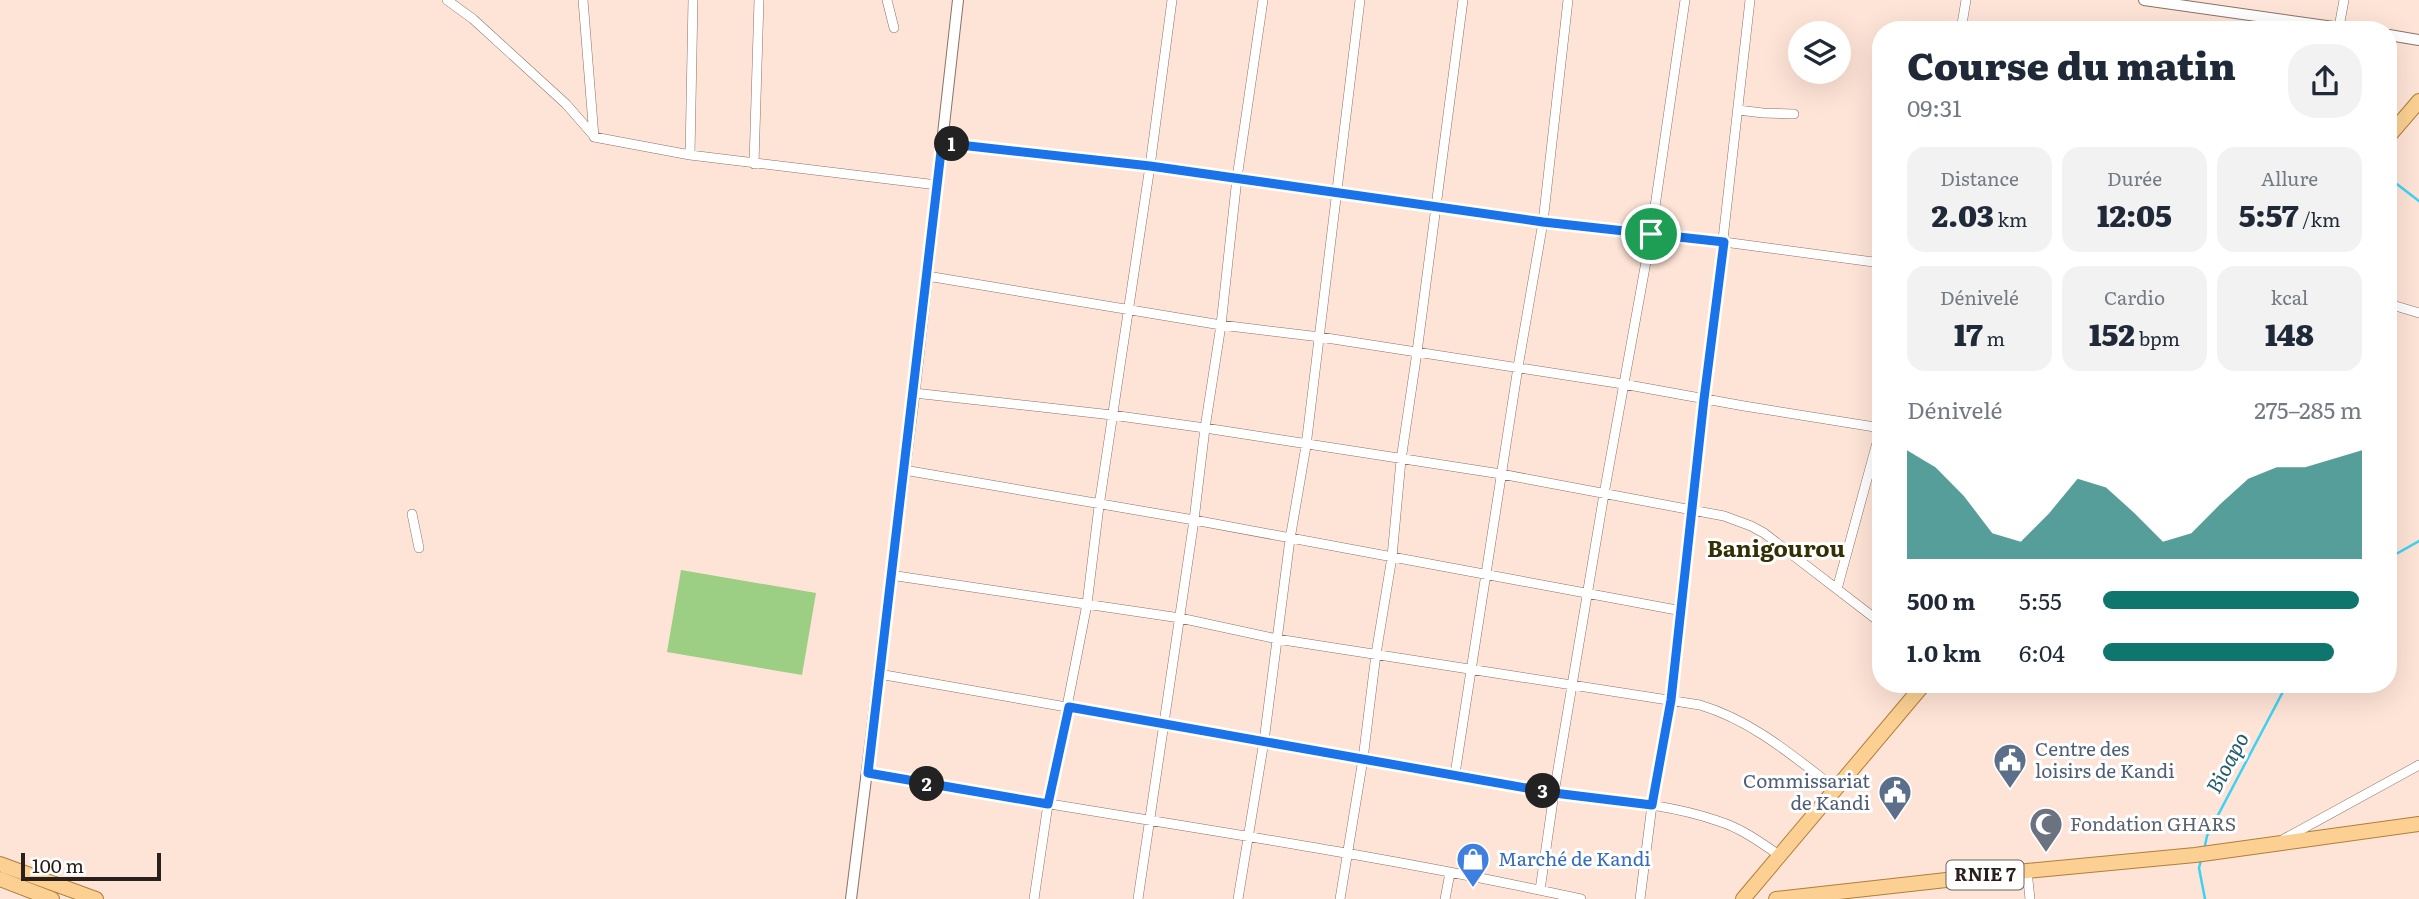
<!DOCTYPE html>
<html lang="fr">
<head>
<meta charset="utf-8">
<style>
	:root { --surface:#fff; --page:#f2f2f3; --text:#1f2937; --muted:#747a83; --accent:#0f766e }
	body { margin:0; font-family:Literata,serif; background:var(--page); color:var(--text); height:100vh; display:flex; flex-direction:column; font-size:26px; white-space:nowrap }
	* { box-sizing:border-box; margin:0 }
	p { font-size:23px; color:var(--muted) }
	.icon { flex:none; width:38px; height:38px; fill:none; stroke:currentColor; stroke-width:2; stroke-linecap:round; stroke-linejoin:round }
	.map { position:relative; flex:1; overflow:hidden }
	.side { position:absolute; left:1872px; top:21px; width:525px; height:672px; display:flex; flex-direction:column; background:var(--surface); border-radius:28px; box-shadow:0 7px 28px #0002 }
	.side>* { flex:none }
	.tools { position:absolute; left:1788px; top:21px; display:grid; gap:14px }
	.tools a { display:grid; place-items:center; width:63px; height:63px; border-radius:50%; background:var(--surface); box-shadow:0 7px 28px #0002; font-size:35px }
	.scale { position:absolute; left:21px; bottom:18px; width:140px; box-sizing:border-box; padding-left:7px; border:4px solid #29201b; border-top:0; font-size:19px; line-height:24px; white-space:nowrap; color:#29201b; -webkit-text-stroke:5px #fff; paint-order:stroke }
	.pin { position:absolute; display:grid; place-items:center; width:60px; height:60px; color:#fff; margin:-30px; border:4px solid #fff; border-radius:50%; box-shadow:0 2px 7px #0007 }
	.km { position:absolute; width:35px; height:35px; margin:-18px; border-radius:50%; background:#222; color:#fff; font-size:19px; line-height:35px; text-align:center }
	.round { display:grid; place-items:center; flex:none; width:74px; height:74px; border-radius:28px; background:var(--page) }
	.summary { display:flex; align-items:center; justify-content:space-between; height:119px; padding:0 35px }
	h1 { font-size:38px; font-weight:800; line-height:52px }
	.stats { display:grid; grid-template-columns:repeat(3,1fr); gap:10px; height:119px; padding:7px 35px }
	.stats div { display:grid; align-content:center; border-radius:18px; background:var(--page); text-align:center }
	.stats b { font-size:30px; font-weight:800 }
	.stats small { font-size:19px; font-weight:400 }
	.stats p { font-size:19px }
	.chart { height:196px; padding:14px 35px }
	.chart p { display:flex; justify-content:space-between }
	.chart svg { width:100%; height:126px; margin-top:7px; fill:var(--accent); opacity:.7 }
	ul { padding:0 35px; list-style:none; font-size:23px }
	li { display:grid; grid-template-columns:112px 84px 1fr; align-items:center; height:52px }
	li i { height:18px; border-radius:9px; background:var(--accent) }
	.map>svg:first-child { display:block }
	.garden { fill:#9cce83 }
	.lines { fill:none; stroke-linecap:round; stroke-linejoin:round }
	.stream { stroke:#3bd3f4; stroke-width:2.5 }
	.minor-casing { stroke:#8a7266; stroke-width:10 }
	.tertiary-casing { stroke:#8a7266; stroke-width:12 }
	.primary-casing { stroke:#b07e3a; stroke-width:16 }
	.minor { stroke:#fff; stroke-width:9 }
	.tertiary { stroke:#fff; stroke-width:10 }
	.primary { stroke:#fbd092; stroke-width:14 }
	.route-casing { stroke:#fff; stroke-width:14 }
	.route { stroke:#1a73e8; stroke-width:9 }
	.labels { text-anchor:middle; stroke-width:6; stroke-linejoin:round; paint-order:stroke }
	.shield { fill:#fff; stroke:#69635f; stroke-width:2 }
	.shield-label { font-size:18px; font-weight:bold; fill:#29201b }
	.service-label { font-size:19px; fill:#4e5e75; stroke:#fff; text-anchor:start }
	.worship-label { font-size:19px; fill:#5b616d; stroke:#fff; text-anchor:start }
	.shop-label { font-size:19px; fill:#366cbe; stroke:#fff; text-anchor:start }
	.water-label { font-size:21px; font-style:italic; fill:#225d6b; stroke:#fff }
	.quarter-label { font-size:23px; font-weight:bold; fill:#333004; stroke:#fff }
</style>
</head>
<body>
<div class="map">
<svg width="2419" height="899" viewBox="0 0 2419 899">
	<rect width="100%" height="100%" fill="#fee4d6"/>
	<!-- garden -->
	<path class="garden" d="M 681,570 L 816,593 L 802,675 L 667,652 Z"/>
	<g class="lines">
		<!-- stream -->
		<path class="stream" d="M 2389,178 L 2419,201
			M 2389,558 L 2419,541
			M 2204,850 L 2207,836 L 2287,684
			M 2201,860 L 2199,868 L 2205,899"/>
		<defs>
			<path id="minor" d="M 447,0 L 473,19 L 566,104 L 594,136
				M 583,0 L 594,137 L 690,155 L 937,185
				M 887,0 L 894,28
				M 2339,27 L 2344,0
				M 1961,30 L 1966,0
				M 1738,110 L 1763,113 L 1794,114
				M 942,143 L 1150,166 L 1543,222 L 1724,242 L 1881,263
				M 690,155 L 693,0
				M 754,164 L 759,0
				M 927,276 L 1221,325 L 1320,337 L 1623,384 L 1744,406 L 1881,428
				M 2389,304 L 2419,313
				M 914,393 L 1112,415 L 1205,428 L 1501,474 L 1724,516 L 1751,526 L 1764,533 L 1881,623
				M 904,470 L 1194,520 L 1682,611
				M 412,514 L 419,548
				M 890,575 L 1180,618 L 1277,639 L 1700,705 C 1753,721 1793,756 1836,789
				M 1837,589 L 1881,428
				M 879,674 L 1554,793 C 1608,800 1666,803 1718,821 C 1741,828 1760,842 1779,855
				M 868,773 C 1106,816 1345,847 1581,899
				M 1455,774 L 1518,367 L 1543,222 L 1568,0
				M 2284,839 L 2419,765
				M 2027,871 L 2030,899
				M 1540,890 L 1554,793 L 1604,494 L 1651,234 L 1685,0
				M 1034,899 L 1048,804 L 1087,604 L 1099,506 L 1150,166 L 1172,0
				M 1138,899 L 1194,520 L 1205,428 L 1221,325 L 1237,178 L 1263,0
				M 1238,899 L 1264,741 L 1290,539 L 1306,446 L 1360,0
				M 1340,899 L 1363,759 L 1376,654 L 1392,557 L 1401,460 L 1417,352 L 1463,0
				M 1445,899 L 1450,873
				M 1640,899 L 1652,805 L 1671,700 L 1750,0"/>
			<path id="tertiary" d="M 2144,0 L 2355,30
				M 2389,35 L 2419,40
				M 851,899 L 914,393 L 958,0"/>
			<path id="primary" d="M 2389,136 L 2419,101
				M 0,864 L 96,899
				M 0,879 L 52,899
				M 1743,899 L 1924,684
				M 1776,899 L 2027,871 L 2195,855 L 2419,824"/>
		</defs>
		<!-- minor casing -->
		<use href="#minor" class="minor-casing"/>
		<!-- tertiary casing -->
		<use href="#tertiary" class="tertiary-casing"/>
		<!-- primary casing -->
		<use href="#primary" class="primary-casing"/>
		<!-- minor -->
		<use href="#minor" class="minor"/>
		<!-- tertiary -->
		<use href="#tertiary" class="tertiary"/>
		<!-- primary -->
		<use href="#primary" class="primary"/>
	</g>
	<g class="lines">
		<defs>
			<path id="route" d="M 942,143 L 1150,166 L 1543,222 L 1724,242 L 1704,399 L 1671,700 L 1652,805 L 1554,793 L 1069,707 L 1048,804 L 868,773 Z"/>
		</defs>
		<!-- route casing -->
		<use href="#route" class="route-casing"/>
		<!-- route -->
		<use href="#route" class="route"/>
	</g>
	<!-- icons -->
	<defs>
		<symbol id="civic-pin" viewBox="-11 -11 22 30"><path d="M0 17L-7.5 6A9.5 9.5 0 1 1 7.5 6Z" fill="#5c6f8a" stroke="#fff"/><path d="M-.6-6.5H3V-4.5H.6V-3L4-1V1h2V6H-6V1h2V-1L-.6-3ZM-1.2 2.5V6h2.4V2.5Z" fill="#fff"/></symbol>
		<symbol id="mosque-pin" viewBox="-11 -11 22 30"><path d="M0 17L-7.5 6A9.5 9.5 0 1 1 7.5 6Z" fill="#6b7280" stroke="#fff"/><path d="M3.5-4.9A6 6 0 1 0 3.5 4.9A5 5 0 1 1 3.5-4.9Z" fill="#fff"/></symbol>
		<symbol id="shop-pin" viewBox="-11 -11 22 30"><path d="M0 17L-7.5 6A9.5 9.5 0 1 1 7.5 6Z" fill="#3f7fe0" stroke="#fff"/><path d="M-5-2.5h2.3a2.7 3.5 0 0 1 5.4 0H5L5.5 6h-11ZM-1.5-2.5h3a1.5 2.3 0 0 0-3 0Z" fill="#fff"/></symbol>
	</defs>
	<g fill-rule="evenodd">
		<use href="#civic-pin" x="1991" y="741" width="38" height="52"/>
		<use href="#civic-pin" x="1876" y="773" width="38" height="52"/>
		<use href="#mosque-pin" x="2027" y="805" width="38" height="52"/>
		<use href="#shop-pin" x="1454" y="840" width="38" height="52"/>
	</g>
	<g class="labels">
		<!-- shield labels -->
		<rect class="shield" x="1946.5" y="860.5" width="77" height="29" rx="5"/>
		<g class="shield-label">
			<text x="1985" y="881">RNIE 7</text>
		</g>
		<!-- service labels -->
		<g class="service-label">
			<text x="2035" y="756">Centre des<tspan x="2035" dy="22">loisirs de Kandi</tspan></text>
			<text x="1870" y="788" text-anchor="end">Commissariat<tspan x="1870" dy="22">de Kandi</tspan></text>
		</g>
		<!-- worship labels -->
		<g class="worship-label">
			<text x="2070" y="831">Fondation GHARS</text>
		</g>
		<!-- shop labels -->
		<g class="shop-label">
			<text x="1498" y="866">Marché de Kandi</text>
		</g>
		<!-- water labels -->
		<g class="water-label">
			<text transform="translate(2228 763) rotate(-62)" y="7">Bioapo</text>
		</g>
		<!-- quarter labels -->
		<g class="quarter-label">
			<text x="1776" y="557">Banigourou</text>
		</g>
	</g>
</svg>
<div class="tools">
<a><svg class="icon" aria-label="layers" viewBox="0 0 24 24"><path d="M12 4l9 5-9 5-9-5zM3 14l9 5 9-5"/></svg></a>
</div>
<div class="scale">100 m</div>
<div class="pin" style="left:1651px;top:234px;background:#1e9e55"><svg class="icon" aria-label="arrive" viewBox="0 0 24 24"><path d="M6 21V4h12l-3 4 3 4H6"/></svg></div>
<b class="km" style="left:952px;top:144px">1</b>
<b class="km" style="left:927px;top:784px">2</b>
<b class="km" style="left:1543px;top:791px">3</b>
<section class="side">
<div class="summary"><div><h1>Course du matin</h1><p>09:31</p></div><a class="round"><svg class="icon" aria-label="share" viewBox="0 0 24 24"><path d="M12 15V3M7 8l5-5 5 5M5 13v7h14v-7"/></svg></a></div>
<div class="stats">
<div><p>Distance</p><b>2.03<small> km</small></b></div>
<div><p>Durée</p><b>12:05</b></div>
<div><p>Allure</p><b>5:57<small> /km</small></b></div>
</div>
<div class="stats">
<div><p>Dénivelé</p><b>17<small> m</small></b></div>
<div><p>Cardio</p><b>152<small> bpm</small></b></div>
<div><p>kcal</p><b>148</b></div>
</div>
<div class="chart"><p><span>Dénivelé</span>275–285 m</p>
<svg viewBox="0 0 160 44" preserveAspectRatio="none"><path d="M0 44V6L10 12L20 22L30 35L40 38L50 28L60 16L70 19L80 28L90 38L100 35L110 25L120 16L130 12L140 12L150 9L160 6V44z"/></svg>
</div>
<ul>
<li><b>500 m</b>5:55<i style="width:99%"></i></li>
<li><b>1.0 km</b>6:04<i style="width:89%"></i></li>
</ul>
</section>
</div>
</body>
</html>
